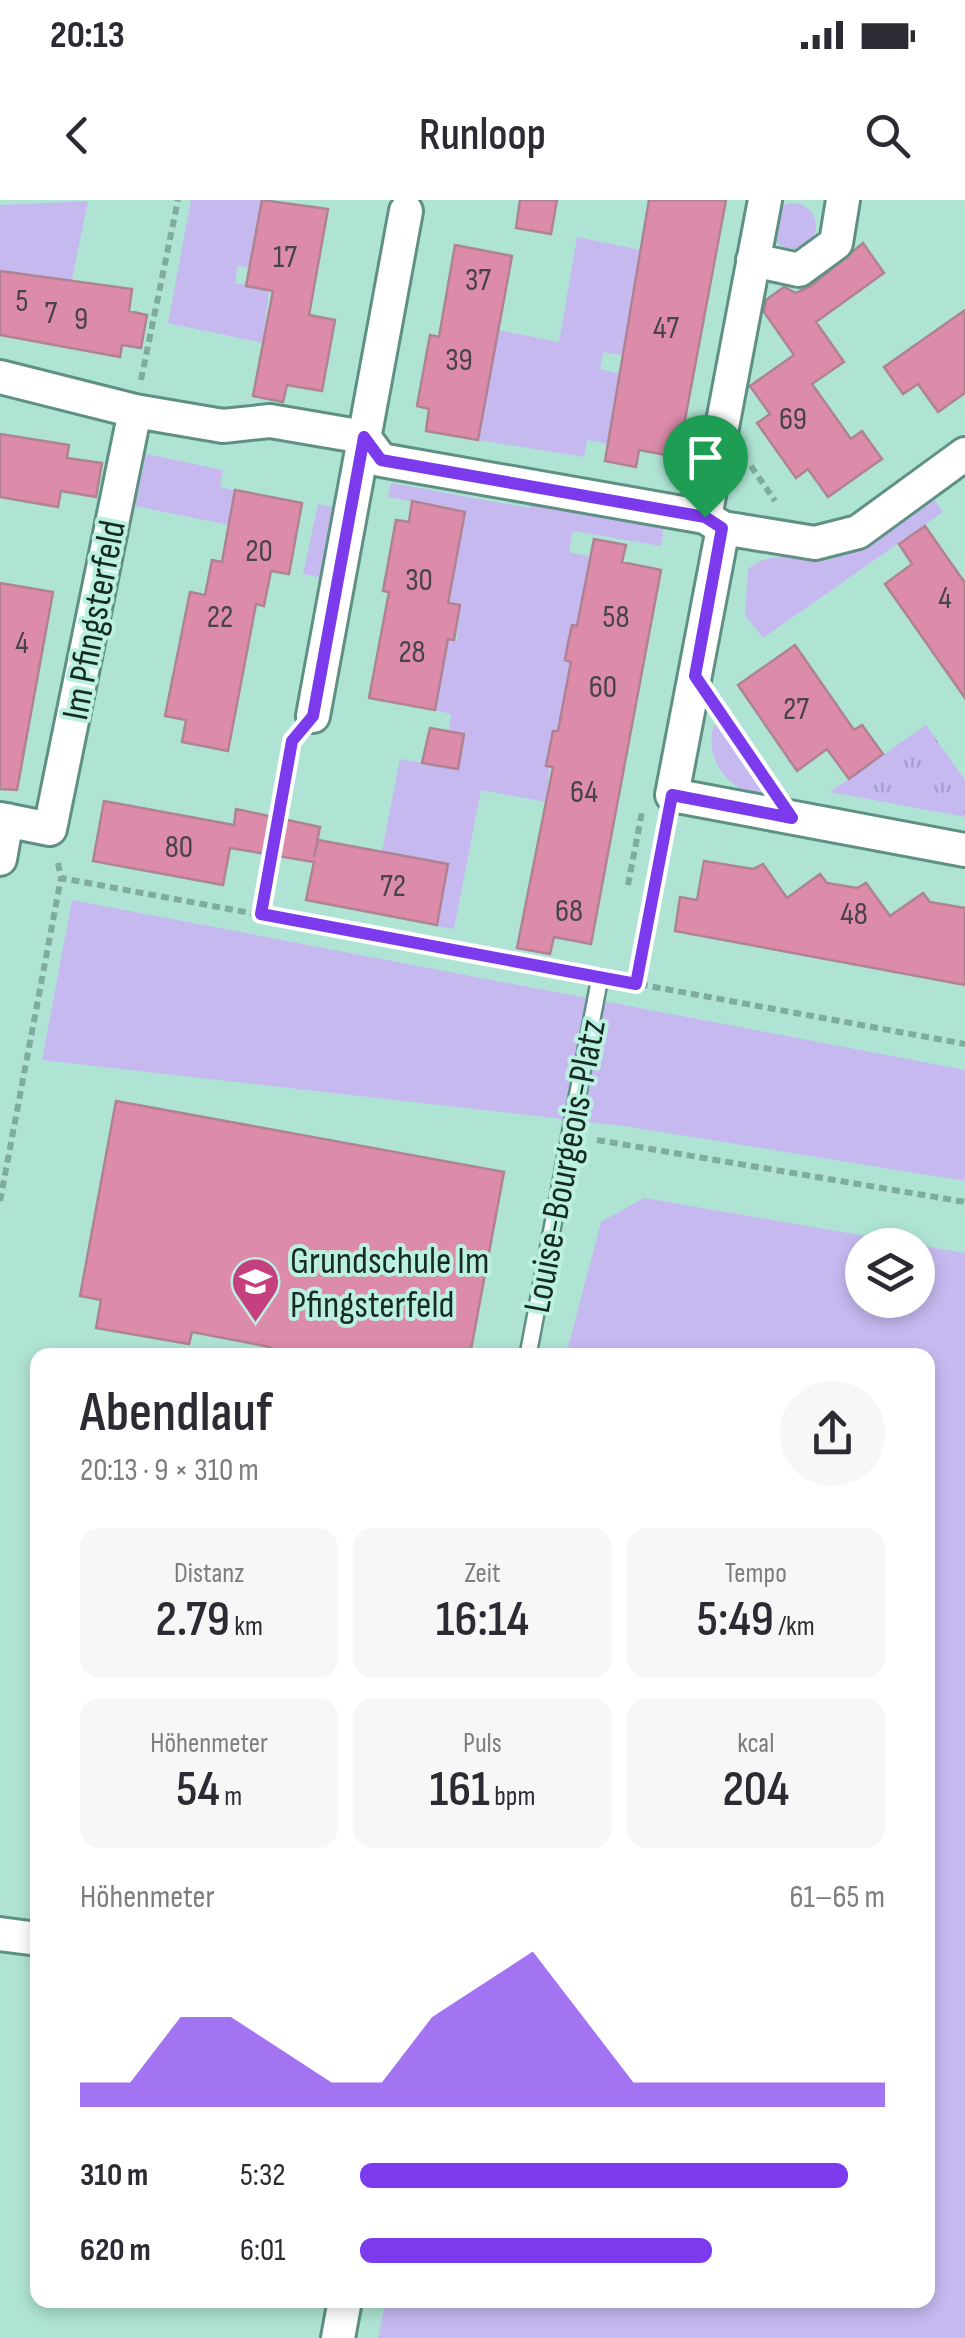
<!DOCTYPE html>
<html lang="de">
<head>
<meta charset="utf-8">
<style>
	:root { --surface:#fff; --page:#f7f7f7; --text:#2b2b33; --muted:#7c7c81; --accent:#7c3aed }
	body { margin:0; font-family:"Sofia Sans Condensed",sans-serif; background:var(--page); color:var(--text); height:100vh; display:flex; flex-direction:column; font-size:38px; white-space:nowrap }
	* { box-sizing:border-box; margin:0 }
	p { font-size:32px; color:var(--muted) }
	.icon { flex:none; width:55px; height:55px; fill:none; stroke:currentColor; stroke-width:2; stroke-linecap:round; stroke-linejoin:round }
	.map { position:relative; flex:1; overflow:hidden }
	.side { position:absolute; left:30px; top:1148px; width:905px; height:960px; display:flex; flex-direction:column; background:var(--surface); border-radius:20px; box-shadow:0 5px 15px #0003 }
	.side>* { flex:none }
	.tools { position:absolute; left:845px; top:1028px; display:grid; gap:20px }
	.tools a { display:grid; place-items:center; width:90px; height:90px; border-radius:50%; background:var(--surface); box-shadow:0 5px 15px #0003; font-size:50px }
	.pin { position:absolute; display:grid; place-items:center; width:85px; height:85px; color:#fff; margin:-102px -42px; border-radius:50% 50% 50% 0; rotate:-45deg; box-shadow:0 0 10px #0007 }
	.pin .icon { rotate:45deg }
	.round { display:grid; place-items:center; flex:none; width:105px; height:105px; border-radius:52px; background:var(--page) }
	.head { display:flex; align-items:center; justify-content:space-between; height:170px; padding:0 50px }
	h1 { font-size:55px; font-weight:600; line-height:75px }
	.metrics { display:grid; grid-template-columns:repeat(3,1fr); gap:15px; height:170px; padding:10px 50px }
	.metrics div { display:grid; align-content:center; border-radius:20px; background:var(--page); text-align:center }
	.metrics b { font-size:50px; font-weight:600 }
	.metrics small { font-size:28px; font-weight:400 }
	.metrics p { font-size:28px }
	.chart { height:280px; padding:20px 50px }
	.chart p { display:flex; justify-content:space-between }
	.chart svg { width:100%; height:180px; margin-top:10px; fill:var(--accent); opacity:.7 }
	ul { padding:0 50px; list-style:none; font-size:32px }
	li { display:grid; grid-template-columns:160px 120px 1fr; align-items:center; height:75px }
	li i { height:25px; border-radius:12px; background:var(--accent) }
	.status { display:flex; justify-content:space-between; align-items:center; height:70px; padding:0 50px; background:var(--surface); direction:ltr }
	.status svg { height:28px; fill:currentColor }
	header { display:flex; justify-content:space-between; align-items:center; height:130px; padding:0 50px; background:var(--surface); font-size:45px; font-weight:600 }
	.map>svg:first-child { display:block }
	.green { fill:#c6b9f0; fill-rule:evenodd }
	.park { fill:url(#park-tufts) }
	.building { fill:#dc8baa; stroke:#af8392; stroke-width:2.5 }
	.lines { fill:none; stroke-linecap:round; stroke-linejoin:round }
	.lane-casing { stroke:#5e9083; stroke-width:20 }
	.street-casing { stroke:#5e9083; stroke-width:38 }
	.path { stroke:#80ab9f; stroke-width:6; stroke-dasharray:8 5; stroke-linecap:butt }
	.lane { stroke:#fff; stroke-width:15 }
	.street { stroke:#fff; stroke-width:32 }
	.route-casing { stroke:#fff; stroke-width:20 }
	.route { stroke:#7c3aed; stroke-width:12 }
	.labels { text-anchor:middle; stroke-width:8; stroke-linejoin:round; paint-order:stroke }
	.number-label { font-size:32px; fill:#484346 }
	.street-label { font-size:38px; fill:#162b25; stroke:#bcf1e2 }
	.poi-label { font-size:38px; fill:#162b25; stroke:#bcf1e2; text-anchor:start }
</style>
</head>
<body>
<div class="status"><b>20:13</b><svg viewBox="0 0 49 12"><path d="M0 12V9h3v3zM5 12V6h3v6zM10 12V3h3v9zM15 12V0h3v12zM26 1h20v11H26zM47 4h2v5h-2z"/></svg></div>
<header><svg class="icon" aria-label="back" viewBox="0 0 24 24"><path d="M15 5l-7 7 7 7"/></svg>Runloop<svg class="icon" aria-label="search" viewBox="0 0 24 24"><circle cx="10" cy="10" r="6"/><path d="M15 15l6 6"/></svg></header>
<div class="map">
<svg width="965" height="2138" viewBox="0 0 965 2138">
	<defs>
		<pattern id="park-tufts" width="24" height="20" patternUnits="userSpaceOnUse" patternTransform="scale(2.5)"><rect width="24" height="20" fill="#c6b9f0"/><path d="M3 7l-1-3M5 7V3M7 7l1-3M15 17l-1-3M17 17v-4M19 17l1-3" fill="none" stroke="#a99fce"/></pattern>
	</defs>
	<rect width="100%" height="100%" fill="#afe4d5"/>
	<!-- green -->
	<path class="green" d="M 191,0 L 262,0 L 250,68 L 238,66 L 235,83 L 269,90 L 263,143 L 168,123 Z
		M 88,1 L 71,84 L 0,71 L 0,5 Z
		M770 26a23 23 0 1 1 46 0a23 23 0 1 1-46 0Z
		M 577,37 L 641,50 L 628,138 L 621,155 L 603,152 L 600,169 L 622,174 L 609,244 L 587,240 L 584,257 L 478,240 L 498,130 L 559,142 Z
		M 146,254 L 223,270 L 220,287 L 237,291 L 229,325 L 135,306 Z
		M 391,283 L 530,308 L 533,296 L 665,320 L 661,346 L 573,331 L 569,352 L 591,357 L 578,426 L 572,426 L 565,460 L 571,462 L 558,531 L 553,531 L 546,602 L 481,590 L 454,729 L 437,726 L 448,664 L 382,651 L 400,559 L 457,569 L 464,535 L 449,531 L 451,514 L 435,510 L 448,439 L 457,440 L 460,405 L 448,403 L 465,311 L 388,297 Z
		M 931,295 L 943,312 L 763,438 L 745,415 L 748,369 C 779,343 813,369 846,354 C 876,340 904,314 931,295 Z
		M 318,304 L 342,309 L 327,379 L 303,374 Z
		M 720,522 L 767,590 L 757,597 C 726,585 706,562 713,527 Z
		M 72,700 L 965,870 L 965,981 L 624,926 L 42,860 Z
		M 644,998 L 965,1053 L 965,2138 L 378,2138 L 386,2100 L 928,2100 L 928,1155 L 566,1155 L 601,1022 ZM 862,1045 L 918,1045 L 918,1100 L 862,1100 Z"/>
	<!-- park -->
	<path class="park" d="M 926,525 L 965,580 L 965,617 L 830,592 Z"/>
	<!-- building -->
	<path class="building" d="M 262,0 L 328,9 L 309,115 L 335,120 L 322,191 L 287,185 L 283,202 L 253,196 L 273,91 L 246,86 Z
		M 520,0 L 557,0 L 551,34 L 516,28 Z
		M 649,0 L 726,0 L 678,257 L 639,250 L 636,267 L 605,261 Z
		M 863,43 L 884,73 L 816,122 L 844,162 L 812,184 L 851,239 L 862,231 L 882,259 L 828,297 L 808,269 L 796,278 L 757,223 L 770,214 L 750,186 L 794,155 L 764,112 L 766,100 L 784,87 L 796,93 L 811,86 Z
		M 455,45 L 512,56 L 478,240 L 426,231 L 429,209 L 417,206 L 430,135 L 439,137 Z
		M 0,71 L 132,89 L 129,111 L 147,115 L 141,148 L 122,145 L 120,157 L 0,135 Z
		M 965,110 L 965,193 L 938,212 L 918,184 L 903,194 L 884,167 Z
		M 0,234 L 69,245 L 67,258 L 102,263 L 96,297 L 61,291 L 58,307 L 0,297 Z
		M 235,290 L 302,303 L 289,374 L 271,371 L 264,406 L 256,404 L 228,551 L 182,542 L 186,520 L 165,516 L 190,392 L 205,395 L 212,360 L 222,362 Z
		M 412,301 L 465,312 L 448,403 L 460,405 L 454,440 L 448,439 L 435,510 L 369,498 L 389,392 L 383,391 L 396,320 L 409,322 Z
		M 925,326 L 965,383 L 965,498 L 885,384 L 912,364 L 899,344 Z
		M 594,339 L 626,345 L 622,362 L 661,370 L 591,744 L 554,737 L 550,754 L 517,748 L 553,567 L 546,566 L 553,531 L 558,531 L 571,462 L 565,460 L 568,443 L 572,425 L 577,426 Z
		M 0,383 L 53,392 L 17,590 L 0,589 Z
		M 795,445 L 854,530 L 862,525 L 883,554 L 849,579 L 827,549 L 797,571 L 738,485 Z
		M 430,528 L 464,534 L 458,569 L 422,563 Z
		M 104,601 L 234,625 L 236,609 L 320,627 L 314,657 L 318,640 L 448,664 L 437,725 L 306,700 L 314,662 L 230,648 L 223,685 L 93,661 Z
		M 704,661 L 753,669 L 763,664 L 787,698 L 820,674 L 827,683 L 857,688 L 866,683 L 890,716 L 923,693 L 930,702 L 965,708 L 965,785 L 675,731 L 680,697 L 697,700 Z
		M 116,901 L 504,972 L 470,1155 L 270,1155 L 270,1147 L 192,1132 L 189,1144 L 96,1128 L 101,1100 L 80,1096 Z"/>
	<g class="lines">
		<defs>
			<path id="lane" d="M 528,1155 L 600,777"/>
			<path id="street" d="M 753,60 L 799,70 L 836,43 L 843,0
				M 0,177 L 135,211 L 223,226 L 270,221 L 364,237 L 381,260 L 705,317 L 723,328 L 815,343 L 858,332 L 965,254
				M 705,317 L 765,0
				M 723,328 L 672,595 L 965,650
				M 313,516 L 406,11
				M 0,619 L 50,629 L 135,211
				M 0,659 L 7,620
				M 0,1734 L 38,1739
				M 338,2138 L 345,2100"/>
		</defs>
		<!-- lane casing -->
		<use href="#lane" class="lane-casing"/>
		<!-- street casing -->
		<use href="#street" class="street-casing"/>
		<!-- path -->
		<path class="path" d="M 141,180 L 178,0
			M 751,266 L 775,301
			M 724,518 L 765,578
			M 58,663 L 61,678 L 575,773
			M 628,685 L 642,612
			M 261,714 L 292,543
			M 627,782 L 965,844
			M 636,784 L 666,630
			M 597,940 L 965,1002
			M 0,1001 L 61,678"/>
		<!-- lane -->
		<use href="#lane" class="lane"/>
		<!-- street -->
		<use href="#street" class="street"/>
	</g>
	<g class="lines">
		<defs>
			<path id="route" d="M 364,237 L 381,260 L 705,317 L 722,328 L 695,476 L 792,618 L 672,595 L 636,784 L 261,714 L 292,541 L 313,516 Z"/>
		</defs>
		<!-- route casing -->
		<use href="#route" class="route-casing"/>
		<!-- route -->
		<use href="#route" class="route"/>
	</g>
	<!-- icons -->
	<defs>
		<symbol id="school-pin" viewBox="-11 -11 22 30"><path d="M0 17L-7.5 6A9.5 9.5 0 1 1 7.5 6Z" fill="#c63f7e" stroke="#bcf1e2"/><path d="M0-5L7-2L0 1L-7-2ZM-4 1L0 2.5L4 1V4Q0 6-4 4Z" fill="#fff"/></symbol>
	</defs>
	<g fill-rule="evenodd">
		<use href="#school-pin" x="228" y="1054" width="55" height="75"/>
	</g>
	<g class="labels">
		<!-- number labels -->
		<g class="number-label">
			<text x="285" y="67">17</text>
			<text x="478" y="90">37</text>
			<text x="22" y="111">5</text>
			<text x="51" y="123">7</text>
			<text x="81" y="129">9</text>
			<text x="666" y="138">47</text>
			<text x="459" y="170">39</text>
			<text x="793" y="229">69</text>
			<text x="259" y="361">20</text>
			<text x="419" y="390">30</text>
			<text x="945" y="408">4</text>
			<text x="220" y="427">22</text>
			<text x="616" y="427">58</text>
			<text x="22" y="453">4</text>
			<text x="412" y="462">28</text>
			<text x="603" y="497">60</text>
			<text x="796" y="519">27</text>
			<text x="584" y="602">64</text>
			<text x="179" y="657">80</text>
			<text x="393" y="696">72</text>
			<text x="569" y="721">68</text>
			<text x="854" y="724">48</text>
		</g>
		<!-- street labels -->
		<g class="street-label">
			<text transform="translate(93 420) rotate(-79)" y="13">Im Pfingsterfeld</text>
			<text transform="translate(564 966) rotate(-79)" y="13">Louise-Bourgeois-Platz</text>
		</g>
		<!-- poi labels -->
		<g class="poi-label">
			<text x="290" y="1073">Grundschule Im<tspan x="290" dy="44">Pfingsterfeld</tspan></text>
		</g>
	</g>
</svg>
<div class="tools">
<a><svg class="icon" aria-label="layers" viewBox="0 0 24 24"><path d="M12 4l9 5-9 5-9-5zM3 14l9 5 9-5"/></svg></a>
</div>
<div class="pin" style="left:705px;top:317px;background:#1e9e55"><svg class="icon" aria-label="arrive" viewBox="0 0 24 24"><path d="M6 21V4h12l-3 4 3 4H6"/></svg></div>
<section class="side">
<div class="head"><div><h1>Abendlauf</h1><p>20:13 · 9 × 310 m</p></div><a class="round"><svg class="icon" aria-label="share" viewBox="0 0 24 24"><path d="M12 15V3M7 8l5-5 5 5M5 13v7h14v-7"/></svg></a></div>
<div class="metrics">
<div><p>Distanz</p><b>2.79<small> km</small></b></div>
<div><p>Zeit</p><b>16:14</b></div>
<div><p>Tempo</p><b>5:49<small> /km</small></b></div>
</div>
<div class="metrics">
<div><p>Höhenmeter</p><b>54<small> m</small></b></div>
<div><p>Puls</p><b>161<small> bpm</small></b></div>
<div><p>kcal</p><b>204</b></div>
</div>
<div class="chart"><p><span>Höhenmeter</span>61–65 m</p>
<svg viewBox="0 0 160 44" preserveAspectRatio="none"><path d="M0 44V38L10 38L20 22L30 22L40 30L50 38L60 38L70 22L80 14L90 6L100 22L110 38L120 38L130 38L140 38L150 38L160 38V44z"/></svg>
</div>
<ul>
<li><b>310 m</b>5:32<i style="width:93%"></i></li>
<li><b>620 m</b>6:01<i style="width:67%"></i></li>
</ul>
</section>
</div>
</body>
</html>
